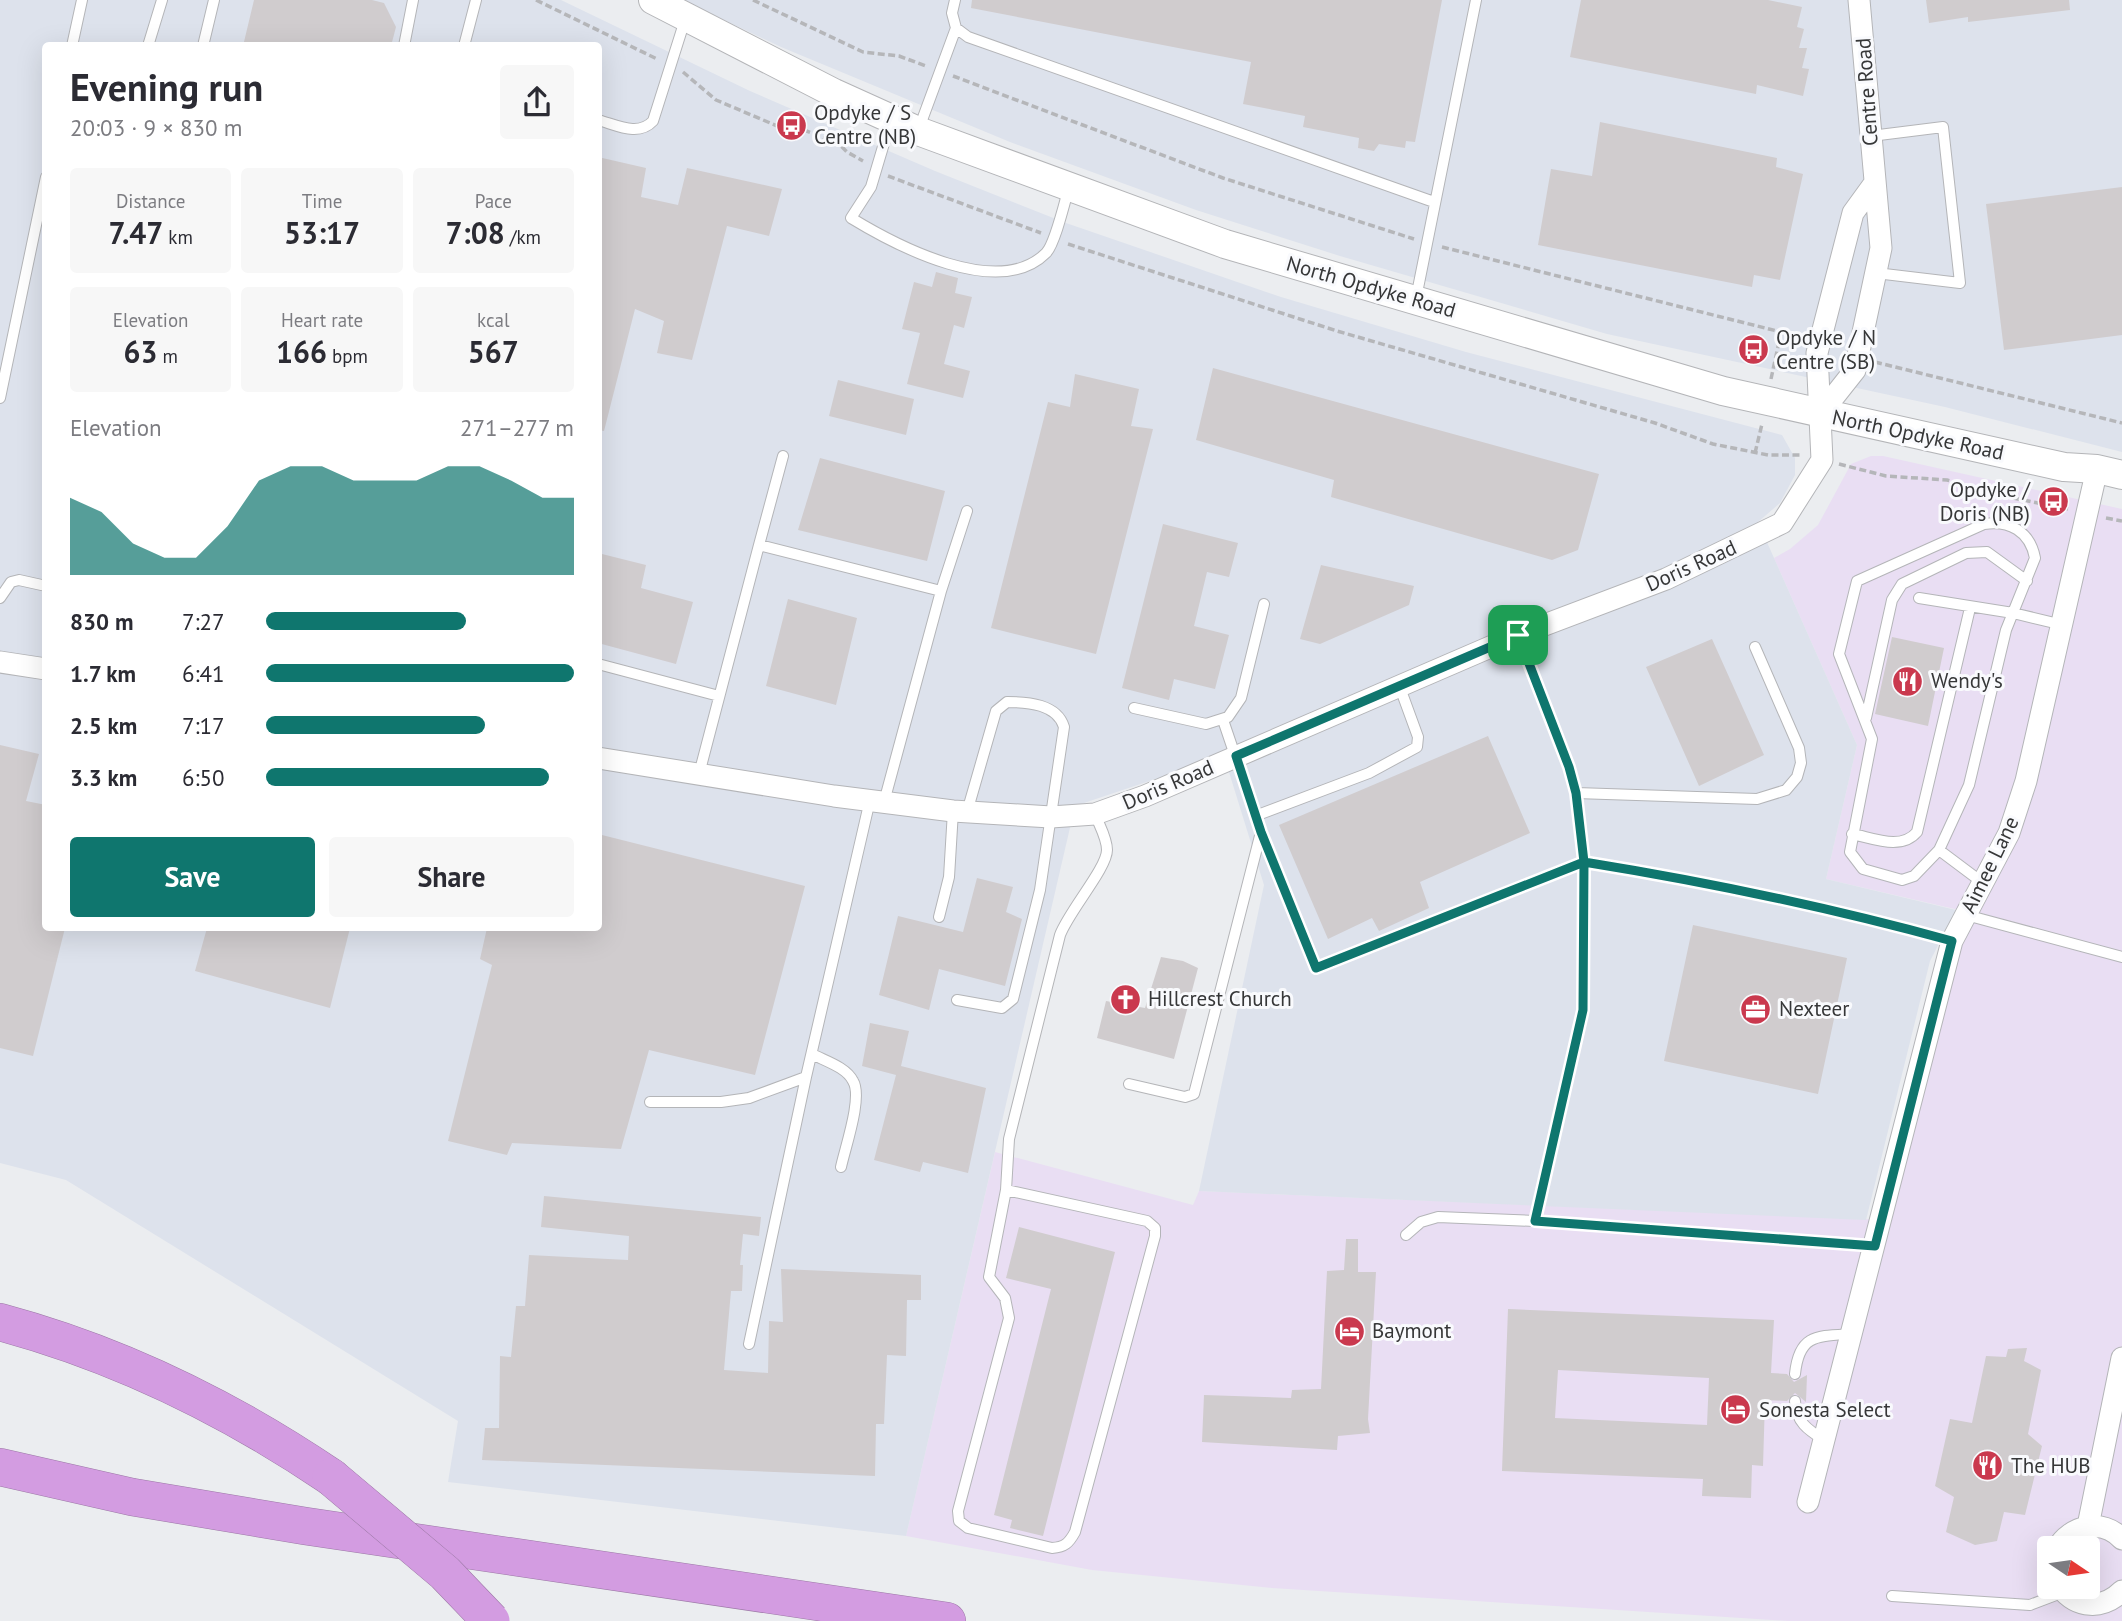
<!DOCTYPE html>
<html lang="en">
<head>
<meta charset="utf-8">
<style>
	:root { --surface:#fff; --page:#f7f7f7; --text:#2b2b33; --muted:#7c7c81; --accent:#0f766e }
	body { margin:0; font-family:"PT Sans",sans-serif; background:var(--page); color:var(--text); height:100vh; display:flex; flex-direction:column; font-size:26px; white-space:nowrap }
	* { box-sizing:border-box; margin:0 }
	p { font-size:23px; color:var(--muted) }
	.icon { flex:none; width:38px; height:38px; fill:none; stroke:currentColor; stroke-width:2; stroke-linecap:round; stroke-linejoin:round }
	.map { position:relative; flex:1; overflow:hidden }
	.sheet { position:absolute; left:42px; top:42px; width:560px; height:889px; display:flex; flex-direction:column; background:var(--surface); border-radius:7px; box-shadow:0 7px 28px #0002 }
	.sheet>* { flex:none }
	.needle { width:46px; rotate:103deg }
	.buttons { position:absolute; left:2037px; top:1536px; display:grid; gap:14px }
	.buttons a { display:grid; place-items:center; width:63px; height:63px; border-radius:7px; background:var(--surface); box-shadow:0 7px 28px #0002; font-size:35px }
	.pin { position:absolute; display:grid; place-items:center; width:60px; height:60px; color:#fff; margin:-30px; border-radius:14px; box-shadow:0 4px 10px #0006 }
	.round { display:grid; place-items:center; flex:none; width:74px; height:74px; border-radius:7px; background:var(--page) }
	.overview { display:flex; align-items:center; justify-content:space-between; height:119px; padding:0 28px }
	h1 { font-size:38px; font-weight:700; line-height:52px }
	.stats { display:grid; grid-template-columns:repeat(3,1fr); gap:10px; height:119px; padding:7px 28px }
	.stats div { display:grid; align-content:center; border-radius:7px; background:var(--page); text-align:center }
	.stats b { font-size:30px; font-weight:700 }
	.stats small { font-size:19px; font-weight:400 }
	.stats p { font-size:19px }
	.chart { height:196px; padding:14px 28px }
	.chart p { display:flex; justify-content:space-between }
	.chart svg { width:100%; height:126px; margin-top:7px; fill:var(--accent); opacity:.7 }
	.action { display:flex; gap:14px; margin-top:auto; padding:14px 28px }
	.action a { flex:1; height:80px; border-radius:7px; background:var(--accent); color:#fff; font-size:28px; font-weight:700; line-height:80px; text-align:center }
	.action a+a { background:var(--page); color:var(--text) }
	ul { padding:0 28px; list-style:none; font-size:23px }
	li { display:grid; grid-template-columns:112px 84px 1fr; align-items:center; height:52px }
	li i { height:18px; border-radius:9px; background:var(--accent) }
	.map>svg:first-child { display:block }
	.commercial { fill:#e9def3; fill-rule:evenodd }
	.built { fill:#dde2ec; fill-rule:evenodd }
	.building { fill:#d0ccce; fill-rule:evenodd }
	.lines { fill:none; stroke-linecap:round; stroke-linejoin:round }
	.lane-casing { stroke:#b4b5b8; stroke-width:12 }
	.street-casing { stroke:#b4b5b8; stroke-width:23 }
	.secondary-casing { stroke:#b4b5b8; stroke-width:30 }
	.highway-casing { stroke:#9c79a6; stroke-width:38 }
	.path { stroke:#b5b6b9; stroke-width:3.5; stroke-dasharray:7 3.5; stroke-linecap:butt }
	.lane { stroke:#fff; stroke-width:10 }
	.street { stroke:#fff; stroke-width:21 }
	.secondary { stroke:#fff; stroke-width:28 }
	.highway { stroke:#d39ce1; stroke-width:37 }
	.highway-bridge-casing { stroke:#9c79a6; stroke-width:38; stroke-linecap:butt }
	.highway-bridge { stroke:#d39ce1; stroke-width:37 }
	.route-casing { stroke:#fff; stroke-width:14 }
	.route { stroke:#0f766e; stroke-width:9 }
	.labels { text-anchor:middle; stroke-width:6; stroke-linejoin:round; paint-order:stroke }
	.street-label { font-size:21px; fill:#363738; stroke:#f9fafd }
	.poi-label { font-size:21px; fill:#363738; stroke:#f9fafd; text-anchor:start }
</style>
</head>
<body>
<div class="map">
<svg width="2122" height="1621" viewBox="0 0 2122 1621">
	<rect width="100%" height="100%" fill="#ebedf0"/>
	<!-- commercial -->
	<path class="commercial" d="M 1871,456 L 1883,456 L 2122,509 L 2122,1621 L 1788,1621 L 1272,1588 L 1092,1570 L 906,1536 L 995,1152 L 1193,1205 L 1199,1191 L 1888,1220 L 1957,954 L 1976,914 L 1826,879 L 1857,745 L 1774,558 L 1790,549 L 1818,525 L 1851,464 ZM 2049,1549 L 2088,1549 L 2088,1587 L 2049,1587 Z"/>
	<!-- built -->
	<path class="built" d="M 0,0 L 561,0 L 750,91 L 935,171 L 1066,223 L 1281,297 L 1466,352 L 1782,435 L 1795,458 L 1795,475 L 1780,503 L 1758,522 L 1857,745 L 1826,879 L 1956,910 L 1930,961 L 1866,1220 L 1199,1191 L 1264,885 L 1224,756 L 1075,806 L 906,1536 L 448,1482 L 458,1421 L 66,1180 L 0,1163 ZM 46,46 L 598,46 L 598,928 L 46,928 Z
		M 682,0 L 2122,0 L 2122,452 L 1945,407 L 1607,334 L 1340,256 L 1196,210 L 1010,142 L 781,47 Z"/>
	<!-- building -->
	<path class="building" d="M 254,0 L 372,0 L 384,3 L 396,27 L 391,46 L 243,46 Z
		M 972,0 L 1442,0 L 1415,142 L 1406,141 L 1405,148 L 1379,144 L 1374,151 L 1358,148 L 1359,138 L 1303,127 L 1305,116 L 1243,104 L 1251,62 L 971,8 Z
		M 1581,0 L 1768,0 L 1802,7 L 1797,27 L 1804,29 L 1799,48 L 1807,48 L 1802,68 L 1809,69 L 1803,96 L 1757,85 L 1756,94 L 1570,57 Z
		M 1926,0 L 2069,0 L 2070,10 L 1968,22 L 1968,17 L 1929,23 Z
		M 1600,122 L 1777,158 L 1776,167 L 1803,174 L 1780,280 L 1754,275 L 1752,287 L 1538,245 L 1551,169 L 1592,176 Z
		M 598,157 L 646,168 L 641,197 L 678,205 L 687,168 L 782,189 L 769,236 L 727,226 L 692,360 L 657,353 L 664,321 L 635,309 L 604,431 L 598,430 Z
		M 2122,187 L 2122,335 L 2004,350 L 1986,204 Z
		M 936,272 L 958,278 L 955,293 L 972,297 L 964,328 L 954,325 L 944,364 L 970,371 L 963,398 L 907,384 L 920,333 L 902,329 L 914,282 L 932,287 Z
		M 1213,368 L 1599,474 L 1578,550 L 1552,560 L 1331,497 L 1334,480 L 1196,440 Z
		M 1075,374 L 1139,389 L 1131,426 L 1153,429 L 1096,654 L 991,628 L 1048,402 L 1070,407 Z
		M 838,380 L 914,399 L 906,435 L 829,416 Z
		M 820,458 L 945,491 L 927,561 L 798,530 Z
		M 1163,524 L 1238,543 L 1229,577 L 1207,572 L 1194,626 L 1229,635 L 1215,689 L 1174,679 L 1169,700 L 1122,688 Z
		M 598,553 L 646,565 L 641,588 L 693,602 L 676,664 L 598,643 Z
		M 1321,565 L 1414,586 L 1409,605 L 1320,644 L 1300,639 Z
		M 788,599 L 857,618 L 836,705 L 766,686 Z
		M 1892,637 L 1944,648 L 1928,726 L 1875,714 Z
		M 1712,639 L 1764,755 L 1699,786 L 1646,667 Z
		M 1488,736 L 1530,833 L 1420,882 L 1429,908 L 1379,931 L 1372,918 L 1328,939 L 1279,825 Z
		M 0,745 L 39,754 L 26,801 L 46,805 L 46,928 L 65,928 L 33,1056 L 0,1048 Z
		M 598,834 L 805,886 L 755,1075 L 649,1050 L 621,1149 L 512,1143 L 507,1155 L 448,1141 L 492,965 L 480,959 L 487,928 L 598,928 Z
		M 977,878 L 1013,887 L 1006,912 L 1022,919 L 1005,986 L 939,969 L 929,1010 L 879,995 L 898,916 L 963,932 Z
		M 1693,925 L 1847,958 L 1818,1094 L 1664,1061 Z
		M 207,928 L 350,928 L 330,1008 L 195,971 Z
		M 1161,957 L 1183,961 L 1198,968 L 1174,1059 L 1097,1038 L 1106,1001 L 1145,1008 Z
		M 870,1023 L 909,1031 L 901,1066 L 986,1088 L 968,1173 L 923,1162 L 920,1172 L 874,1160 L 896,1075 L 862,1066 Z
		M 544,1196 L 761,1217 L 759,1236 L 743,1234 L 740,1265 L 743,1265 L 742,1291 L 731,1291 L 724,1370 L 768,1373 L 769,1321 L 783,1322 L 781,1269 L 921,1275 L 921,1300 L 907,1300 L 906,1356 L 887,1355 L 884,1424 L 876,1424 L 875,1476 L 482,1460 L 485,1428 L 499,1428 L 500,1356 L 511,1357 L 516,1306 L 525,1306 L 529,1255 L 628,1260 L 629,1236 L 541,1227 Z
		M 1019,1227 L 1115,1252 L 1043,1536 L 1010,1528 L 1012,1520 L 994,1515 L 1051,1289 L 1006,1278 Z
		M 1346,1239 L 1358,1239 L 1358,1272 L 1376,1272 L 1368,1419 L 1370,1433 L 1338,1436 L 1337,1450 L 1202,1442 L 1204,1395 L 1291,1398 L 1292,1390 L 1321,1389 L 1327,1271 L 1344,1270 Z
		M 1508,1309 L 1774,1320 L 1771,1373 L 1787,1374 L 1794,1382 L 1807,1375 L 1806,1402 L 1795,1393 L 1787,1401 L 1765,1400 L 1763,1466 L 1752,1465 L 1751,1498 L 1702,1496 L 1703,1479 L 1502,1471 ZM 1558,1370 L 1709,1378 L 1707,1425 L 1555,1418 Z
		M 2027,1348 L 2024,1361 L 2041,1370 L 2028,1434 L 2042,1446 L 2025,1515 L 2004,1512 L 1997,1541 L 1975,1545 L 1946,1532 L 1954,1497 L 1935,1486 L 1950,1419 L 1972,1423 L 1986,1356 L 2006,1357 L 2008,1349 Z"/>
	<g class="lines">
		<defs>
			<path id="lane" d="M 955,0 L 952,13 L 956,28 L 968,37 L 1434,202
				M 72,46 L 82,0
				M 148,46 L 162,0
				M 203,46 L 214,0
				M 404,46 L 413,0
				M 464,46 L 476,0
				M 598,120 C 617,125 638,137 653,121 L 685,20
				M 891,120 L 871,187 L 851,218 C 897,246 999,300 1046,253 C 1055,244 1065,201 1069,187
				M 918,131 L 956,28
				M 1871,136 L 1943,127 L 1960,283 L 1876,273
				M 1416,298 L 1476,0
				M 0,398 L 46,177
				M 759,545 L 783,456
				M 941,591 L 967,511
				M 0,598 L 11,582 L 19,580 L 46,586
				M 1919,598 L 2013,613 L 2063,625
				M 1518,635 L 1569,767 L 1576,793 L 1584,862 C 1708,882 1832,908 1952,941
				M 598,664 L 719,696
				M 1134,708 L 1206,724 L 1228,717 L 1241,698 L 1264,604
				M 1866,718 L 1892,600 L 1902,584 L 1966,553 L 1987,552 L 2027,581
				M 1223,720 L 1261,832 L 1316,968 L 1584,862 L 1583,1010 L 1535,1221
				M 699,774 L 759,545 L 941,591 L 884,802
				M 1576,793 L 1757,799 L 1786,790 L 1797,777 L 1801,763 L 1799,748 L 1755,647
				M 1255,816 L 1369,773 L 1417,747 L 1418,737 L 1399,685
				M 1852,834 C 1873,838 1901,851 1917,832 L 1970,608
				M 1939,850 L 1969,785 L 2006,630 L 2035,558 C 2030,531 2009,520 1984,524 L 1857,581 L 1839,654 L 1872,739 L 1850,852 L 1863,869 L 1902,880 L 1914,876 L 1939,850 L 1983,883
				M 1966,915 L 2122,957
				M 939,917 L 949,877 L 953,811
				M 957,1000 L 1002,1008 L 1013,999 L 1040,890 L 1064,727 C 1057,704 1028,702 1007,702 L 996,711 L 967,812
				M 812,1054 C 825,1061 846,1067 853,1081 C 863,1097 845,1148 841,1167
				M 1129,1084 L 1185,1097 L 1194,1094 L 1261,832
				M 650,1102 L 721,1102 L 749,1098 L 806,1077
				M 1006,1190 L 1147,1221 L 1155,1228 L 1155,1236 L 1075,1532 C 1069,1543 1065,1547 1052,1548 L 968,1528 L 959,1521 L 958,1511 L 1009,1318 L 1005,1298 L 989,1277 L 1006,1190 L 1009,1139 L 1060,935 C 1069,911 1107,868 1107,850 C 1107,838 1099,825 1095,814
				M 1406,1235 L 1421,1222 L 1438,1217 L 1535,1221 L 1875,1246
				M 749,1344 L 806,1077 L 870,800
				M 1795,1374 C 1799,1334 1817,1336 1852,1334
				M 1795,1401 C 1796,1422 1808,1430 1824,1440
				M 1892,1596 L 2030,1605 L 2064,1592"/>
			<path id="street" d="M 1821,413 L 1855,370 L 1881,248 L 1859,0
				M 0,662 L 46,669
				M 598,758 L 834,796 L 953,811 L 1051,817 L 1095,814 L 1145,796 L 1518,635 L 1666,579 L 1782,523 L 1822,460 L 1817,353 L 1853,213 L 1874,184
				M 1808,1502 L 1952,941 L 2009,833 L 2026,781 L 2097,469
				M 2088,1526 L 2122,1358
				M 2057,1549 C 2070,1525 2103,1518 2122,1539
				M 2060,1587 C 2077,1609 2103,1610 2122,1591"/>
			<path id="secondary" d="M 653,0 L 834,93 L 918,131 L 1225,244 L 1723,391 L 2064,467 L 2097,469 L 2122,475"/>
			<path id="highway" d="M 0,1322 C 119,1354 229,1408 331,1477
				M 0,1467 L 132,1497 L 305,1526 L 947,1621"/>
		</defs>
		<!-- lane casing -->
		<use href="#lane" class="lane-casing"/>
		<!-- street casing -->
		<use href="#street" class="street-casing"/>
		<!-- secondary casing -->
		<use href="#secondary" class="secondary-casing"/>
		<!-- highway casing -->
		<use href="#highway" class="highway-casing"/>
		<!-- path -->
		<path class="path" d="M 536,0 L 657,59
			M 753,0 L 863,52 L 899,56 L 926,66
			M 683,72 L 716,100 L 782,128 L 804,130 L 838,143 L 847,152 L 863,161
			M 953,76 L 1223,178 L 1414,239
			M 888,176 L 1041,233
			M 1068,244 L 1337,331 L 1655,423 L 1713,444 L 1768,455 L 1801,455
			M 1442,247 L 1801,337
			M 1875,362 L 2122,423
			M 1771,379 L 1781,333
			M 1755,453 L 1762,424
			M 1839,464 L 1886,476 L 1947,480 L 2003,496 L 2068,509
			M 2106,518 L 2122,521"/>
		<!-- lane -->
		<use href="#lane" class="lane"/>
		<!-- street -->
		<use href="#street" class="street"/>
		<!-- secondary -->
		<use href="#secondary" class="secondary"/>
		<!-- highway -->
		<use href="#highway" class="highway"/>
		<defs>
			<path id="highway-bridge" d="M 331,1477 L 445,1573 L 491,1621"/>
		</defs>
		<!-- highway-bridge casing -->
		<use href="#highway-bridge" class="highway-bridge-casing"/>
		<!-- highway-bridge -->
		<use href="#highway-bridge" class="highway-bridge"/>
	</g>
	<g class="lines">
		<defs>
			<path id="route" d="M 1518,635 L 1236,756 L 1261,832 L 1316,968 L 1584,862 L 1583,1010 L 1535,1221 L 1875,1246 L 1952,941 C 1832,908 1708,882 1584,862 L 1576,793 L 1569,767 L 1518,635"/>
		</defs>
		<!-- route casing -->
		<use href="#route" class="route-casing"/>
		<!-- route -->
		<use href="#route" class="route"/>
	</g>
	<!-- icons -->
	<defs>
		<symbol id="bus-disc" viewBox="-11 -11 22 22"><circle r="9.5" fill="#ca394e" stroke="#f9fafd"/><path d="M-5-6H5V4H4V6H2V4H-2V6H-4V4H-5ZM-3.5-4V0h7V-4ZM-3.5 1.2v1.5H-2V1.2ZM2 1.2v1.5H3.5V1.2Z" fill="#fff"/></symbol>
		<symbol id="restaurant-disc" viewBox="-11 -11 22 22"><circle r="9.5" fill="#ca394e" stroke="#f9fafd"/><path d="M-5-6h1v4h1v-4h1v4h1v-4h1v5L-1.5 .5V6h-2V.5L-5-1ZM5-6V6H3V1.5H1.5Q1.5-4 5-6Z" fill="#fff"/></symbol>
		<symbol id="church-disc" viewBox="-11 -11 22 22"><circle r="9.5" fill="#ca394e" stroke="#f9fafd"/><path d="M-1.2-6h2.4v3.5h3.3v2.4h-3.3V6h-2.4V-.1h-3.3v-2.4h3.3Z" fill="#fff"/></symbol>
		<symbol id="office-disc" viewBox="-11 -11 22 22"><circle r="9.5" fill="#ca394e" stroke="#f9fafd"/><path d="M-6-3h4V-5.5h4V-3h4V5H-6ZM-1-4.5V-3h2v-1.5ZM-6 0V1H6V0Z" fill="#fff"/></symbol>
		<symbol id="hotel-disc" viewBox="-11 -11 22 22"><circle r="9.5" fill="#ca394e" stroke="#f9fafd"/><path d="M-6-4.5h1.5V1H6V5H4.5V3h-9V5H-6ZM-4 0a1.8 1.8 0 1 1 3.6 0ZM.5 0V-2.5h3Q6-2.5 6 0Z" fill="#fff"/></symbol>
	</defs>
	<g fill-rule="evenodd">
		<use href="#bus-disc" x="774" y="108" width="35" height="35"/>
		<use href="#bus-disc" x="1736" y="332" width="35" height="35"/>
		<use href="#bus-disc" x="2036" y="484" width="35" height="35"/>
		<use href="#restaurant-disc" x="1890" y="664" width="35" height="35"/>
		<use href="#church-disc" x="1108" y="982" width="35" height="35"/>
		<use href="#office-disc" x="1738" y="992" width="35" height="35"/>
		<use href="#hotel-disc" x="1332" y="1314" width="35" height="35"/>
		<use href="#hotel-disc" x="1718" y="1392" width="35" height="35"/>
		<use href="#restaurant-disc" x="1970" y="1448" width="35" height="35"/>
	</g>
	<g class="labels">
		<!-- street labels -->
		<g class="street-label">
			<text transform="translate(1867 92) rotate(-94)" y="7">Centre Road</text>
			<text transform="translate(1371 287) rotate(16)" y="7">North Opdyke Road</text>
			<text transform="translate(1918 435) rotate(12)" y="7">North Opdyke Road</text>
			<text transform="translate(1691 566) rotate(-24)" y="7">Doris Road</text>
			<text transform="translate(1168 785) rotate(-23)" y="7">Doris Road</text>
			<text transform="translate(1990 865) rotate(-64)" y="7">Aimee Lane</text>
		</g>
		<!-- poi labels -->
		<g class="poi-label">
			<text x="814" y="120">Opdyke / S<tspan x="814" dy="24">Centre (NB)</tspan></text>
			<text x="1776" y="345">Opdyke / N<tspan x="1776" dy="24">Centre (SB)</tspan></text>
			<text x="2030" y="497" text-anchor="end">Opdyke /<tspan x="2030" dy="24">Doris (NB)</tspan></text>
			<text x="1931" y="688">Wendy's</text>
			<text x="1148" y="1006">Hillcrest Church</text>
			<text x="1779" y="1016">Nexteer</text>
			<text x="1372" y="1338">Baymont</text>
			<text x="1759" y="1417">Sonesta Select</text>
			<text x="2011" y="1473">The HUB</text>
		</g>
	</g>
</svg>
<div class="buttons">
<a><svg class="needle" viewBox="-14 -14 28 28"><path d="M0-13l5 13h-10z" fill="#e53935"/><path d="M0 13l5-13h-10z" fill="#7c7c81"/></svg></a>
</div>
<div class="pin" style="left:1518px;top:635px;background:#1e9e55"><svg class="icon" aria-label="arrive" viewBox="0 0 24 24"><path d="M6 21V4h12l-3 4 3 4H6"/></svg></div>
<section class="sheet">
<div class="overview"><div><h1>Evening run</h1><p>20:03 · 9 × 830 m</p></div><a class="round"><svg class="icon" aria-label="share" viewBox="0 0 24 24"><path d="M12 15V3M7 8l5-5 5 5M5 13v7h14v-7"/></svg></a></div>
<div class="stats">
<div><p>Distance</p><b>7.47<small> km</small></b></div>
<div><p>Time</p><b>53:17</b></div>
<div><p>Pace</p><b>7:08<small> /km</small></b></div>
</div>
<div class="stats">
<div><p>Elevation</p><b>63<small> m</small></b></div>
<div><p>Heart rate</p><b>166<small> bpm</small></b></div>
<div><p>kcal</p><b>567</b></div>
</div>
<div class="chart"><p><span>Elevation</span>271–277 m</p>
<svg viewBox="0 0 160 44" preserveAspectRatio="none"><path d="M0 44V17L10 22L20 33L30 38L40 38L50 27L60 11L70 6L80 6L90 11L100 11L110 11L120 6L130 6L140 11L150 17L160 17V44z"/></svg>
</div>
<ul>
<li><b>830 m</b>7:27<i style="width:65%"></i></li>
<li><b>1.7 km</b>6:41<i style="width:100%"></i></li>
<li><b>2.5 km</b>7:17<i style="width:71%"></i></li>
<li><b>3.3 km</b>6:50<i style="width:92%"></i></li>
</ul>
<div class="action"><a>Save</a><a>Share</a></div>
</section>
</div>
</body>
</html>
